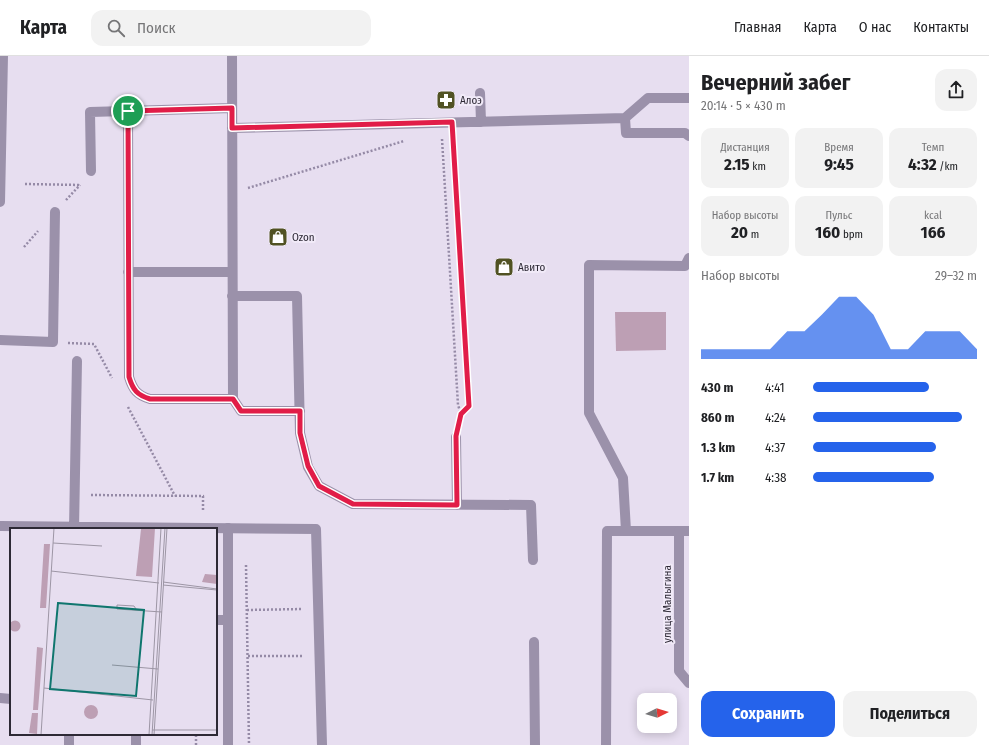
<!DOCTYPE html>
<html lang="ru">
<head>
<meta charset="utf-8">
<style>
	:root { --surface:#fff; --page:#f2f2f2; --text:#202124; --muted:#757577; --line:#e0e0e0; --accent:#2563eb }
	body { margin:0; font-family:"Fira Sans Condensed",sans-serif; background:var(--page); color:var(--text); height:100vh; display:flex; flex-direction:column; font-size:15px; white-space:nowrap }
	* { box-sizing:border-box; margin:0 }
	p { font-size:13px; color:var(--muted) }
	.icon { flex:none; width:22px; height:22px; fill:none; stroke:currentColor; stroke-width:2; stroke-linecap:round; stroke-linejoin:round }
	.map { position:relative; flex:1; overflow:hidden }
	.details { display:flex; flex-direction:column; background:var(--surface); width:300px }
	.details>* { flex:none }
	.needle { width:26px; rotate:85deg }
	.controls { position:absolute; left:637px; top:637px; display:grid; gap:8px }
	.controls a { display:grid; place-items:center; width:40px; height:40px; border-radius:8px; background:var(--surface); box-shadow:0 2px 10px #0003; font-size:20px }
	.pin { position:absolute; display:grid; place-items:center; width:34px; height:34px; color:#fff; margin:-17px; border:2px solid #fff; border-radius:50%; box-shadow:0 1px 4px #0007 }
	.round { display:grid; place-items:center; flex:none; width:42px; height:42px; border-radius:12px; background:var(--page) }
	.headline { display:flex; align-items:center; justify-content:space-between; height:68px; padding:0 12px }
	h1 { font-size:22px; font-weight:700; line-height:30px }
	.stats { display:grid; grid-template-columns:repeat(3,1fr); gap:6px; height:68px; padding:4px 12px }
	.stats div { display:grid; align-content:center; border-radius:10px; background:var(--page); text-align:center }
	.stats b { font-size:17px; font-weight:700 }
	.stats small { font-size:11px; font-weight:400 }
	.stats p { font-size:11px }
	.chart { height:112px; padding:8px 12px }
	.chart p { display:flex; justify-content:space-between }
	.chart svg { width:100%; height:72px; margin-top:4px; fill:var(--accent); opacity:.7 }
	.button { display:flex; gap:8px; margin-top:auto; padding:8px 12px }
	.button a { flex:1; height:46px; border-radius:12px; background:var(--accent); color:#fff; font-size:16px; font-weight:700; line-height:46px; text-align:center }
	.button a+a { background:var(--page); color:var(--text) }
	ul { padding:0 12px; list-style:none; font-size:13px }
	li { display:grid; grid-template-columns:64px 48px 1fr; align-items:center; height:30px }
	li i { height:10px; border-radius:5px; background:var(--accent) }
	header { display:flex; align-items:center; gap:24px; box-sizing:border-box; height:56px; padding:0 20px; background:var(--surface); border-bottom:1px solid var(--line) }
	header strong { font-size:19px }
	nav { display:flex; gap:22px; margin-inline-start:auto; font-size:14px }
	.search { width:280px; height:36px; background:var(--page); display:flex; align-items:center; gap:10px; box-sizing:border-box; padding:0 14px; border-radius:12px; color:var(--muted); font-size:15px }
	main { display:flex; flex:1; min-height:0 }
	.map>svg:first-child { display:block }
	.green { fill:#bd9fb4 }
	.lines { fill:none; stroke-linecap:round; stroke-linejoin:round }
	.path { stroke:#958aa6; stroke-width:2.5; stroke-dasharray:2 2; stroke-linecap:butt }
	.lane { stroke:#9b91aa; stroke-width:10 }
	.street { stroke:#9b91aa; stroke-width:10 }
	.route-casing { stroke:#fff; stroke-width:8 }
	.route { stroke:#e11d48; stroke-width:5 }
	.labels { text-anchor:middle; stroke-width:4; stroke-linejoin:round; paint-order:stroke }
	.poi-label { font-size:11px; fill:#2d2935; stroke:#f1eaf8; text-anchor:start }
	.street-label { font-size:11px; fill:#2d2935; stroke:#f1eaf8 }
	.inset-road { fill:none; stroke:#9d96a5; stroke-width:1 }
	.view { fill:#0f766e; fill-opacity:0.15; stroke:#0f766e; stroke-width:2 }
	.inset-edge { fill:none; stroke:#2d2935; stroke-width:2 }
</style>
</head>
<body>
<header>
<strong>Карта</strong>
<div class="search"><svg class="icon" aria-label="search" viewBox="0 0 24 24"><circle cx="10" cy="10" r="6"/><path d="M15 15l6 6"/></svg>Поиск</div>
<nav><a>Главная</a><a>Карта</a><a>О нас</a><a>Контакты</a></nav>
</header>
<main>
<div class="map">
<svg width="689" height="689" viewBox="0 0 689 689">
	<rect width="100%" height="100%" fill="#e7def0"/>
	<!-- green -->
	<path class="green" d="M 615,256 L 666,256 L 666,294 L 616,295 Z"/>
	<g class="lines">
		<!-- path -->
		<path class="path" d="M 442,83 L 458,349 L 461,358
			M 453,83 L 469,350 L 461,358 L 459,365
			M 25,128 L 81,129
			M 248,132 L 404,85
			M 66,144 L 80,129
			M 24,191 L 38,175
			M 68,287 L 94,288 L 112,322
			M 128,351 L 175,440
			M 91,439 L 203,440 L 203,455
			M 246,509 L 249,689
			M 247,554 L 302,553
			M 248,600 L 304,600
			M 196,689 L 196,678"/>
		<!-- lane -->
		<path class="lane" d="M 480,37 L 481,66
			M 128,55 L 129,321 C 133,334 137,339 150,343 L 233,343 L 232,0
			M 625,62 L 626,77 L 685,77 L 689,80
			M 232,72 L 625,62 L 648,42 L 689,42
			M 91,115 L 90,56 L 232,52
			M 128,216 L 232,216
			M 232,240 L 297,240 L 300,377 L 308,411 L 319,430 L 353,448 L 531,449 L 533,504
			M 0,284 L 53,286 L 55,156
			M 233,343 L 241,355 L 300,355
			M 456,381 L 457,449
			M 0,470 L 316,473 L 322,689
			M 74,473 L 77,305
			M 626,475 L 623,422 L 589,357 L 589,209 L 685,210 L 689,202
			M 216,564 L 228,564
			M 534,586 L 535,689
			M 0,642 L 11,643
			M 69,689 L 69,678
			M 136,689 L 136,678
			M 606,689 L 607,475 L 679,475"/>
		<!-- street -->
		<path class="street" d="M 0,146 L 3,0
			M 228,472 L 228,689
			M 689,475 L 679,475 L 679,615 L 689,627"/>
	</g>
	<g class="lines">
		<defs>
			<path id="route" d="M 232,52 L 232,72 L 452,66 L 469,350 L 461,358 L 456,380 L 457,449 L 353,448 L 319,430 L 308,410 L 300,377 L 300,355 L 241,355 L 233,343 L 150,343 C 137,339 133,334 129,321 L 128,55 Z"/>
		</defs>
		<!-- route casing -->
		<use href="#route" class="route-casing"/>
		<!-- route -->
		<use href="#route" class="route"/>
	</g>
	<!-- icons -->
	<defs>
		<symbol id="pharmacy-square" viewBox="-11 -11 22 22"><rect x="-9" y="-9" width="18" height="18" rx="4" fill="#515223" stroke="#f1eaf8"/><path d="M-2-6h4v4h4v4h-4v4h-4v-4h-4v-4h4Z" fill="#fff"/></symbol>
		<symbol id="shop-square" viewBox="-11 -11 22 22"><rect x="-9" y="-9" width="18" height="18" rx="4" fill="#515223" stroke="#f1eaf8"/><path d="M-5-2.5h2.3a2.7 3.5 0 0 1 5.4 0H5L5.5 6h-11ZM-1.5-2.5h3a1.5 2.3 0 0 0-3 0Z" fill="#fff"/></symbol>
	</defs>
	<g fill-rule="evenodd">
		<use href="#pharmacy-square" x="435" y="33" width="22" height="22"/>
		<use href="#shop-square" x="267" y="170" width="22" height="22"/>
		<use href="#shop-square" x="493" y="200" width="22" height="22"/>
	</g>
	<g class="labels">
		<!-- poi labels -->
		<g class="poi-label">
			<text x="460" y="48">Алоэ</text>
			<text x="292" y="185">Ozon</text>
			<text x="518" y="215">Авито</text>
		</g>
		<!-- street labels -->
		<g class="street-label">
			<text transform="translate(667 548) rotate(-90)" y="4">улица Малыгина</text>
		</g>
	</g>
	<!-- overview -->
	<g transform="translate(10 472)">
		<rect width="207" height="207" fill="#e7def0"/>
		<path d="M 145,0 L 142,49 L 126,48 L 131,1 ZM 34,16 L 40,16 L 36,80 L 30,80 ZM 195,46 L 207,47 L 207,56 L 192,54 ZM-0.5 98a5.5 5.5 0 1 1 11 0a5.5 5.5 0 1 1-11 0ZM 27,119 L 33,120 L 28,182 L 23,182 ZM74 184a7 7 0 1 1 14 0a7 7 0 1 1-14 0ZM 22,185 L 28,185 L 27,206 L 19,205 Z" fill="#bd9fb4"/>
		<path class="inset-road" d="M 43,15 L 92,18M 41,43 L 149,55M 153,54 L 207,61M 153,57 L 207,62M 126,81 L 124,78 L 107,77 L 107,81 L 152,84M 102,137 L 148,141M 34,160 L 143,172M 142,202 L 207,202M 31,207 L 44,0M 139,207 L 151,0M 142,207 L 155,0M 144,207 L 157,0"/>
		<path class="view" d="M 48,75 L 134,82 L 126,168 L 40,161 Z"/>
		<rect width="207" height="207" class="inset-edge"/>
	</g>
</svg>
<div class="controls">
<a><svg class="needle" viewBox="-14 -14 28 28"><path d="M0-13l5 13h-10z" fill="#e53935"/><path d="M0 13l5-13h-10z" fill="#757577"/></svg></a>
</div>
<div class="pin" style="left:128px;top:55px;background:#1e9e55"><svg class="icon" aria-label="arrive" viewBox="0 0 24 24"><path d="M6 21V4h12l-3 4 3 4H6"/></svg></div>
</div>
<section class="details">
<div class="headline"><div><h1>Вечерний забег</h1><p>20:14 · 5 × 430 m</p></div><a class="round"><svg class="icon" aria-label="share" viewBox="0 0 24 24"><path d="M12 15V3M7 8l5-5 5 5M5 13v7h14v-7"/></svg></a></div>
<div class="stats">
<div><p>Дистанция</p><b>2.15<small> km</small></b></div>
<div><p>Время</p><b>9:45</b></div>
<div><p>Темп</p><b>4:32<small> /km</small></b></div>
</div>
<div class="stats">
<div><p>Набор высоты</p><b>20<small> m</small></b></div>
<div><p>Пульс</p><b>160<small> bpm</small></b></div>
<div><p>kcal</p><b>166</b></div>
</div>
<div class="chart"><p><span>Набор высоты</span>29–32 m</p>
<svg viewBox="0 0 160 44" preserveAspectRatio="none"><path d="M0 44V38L10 38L20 38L30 38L40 38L50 27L60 27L70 17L80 6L90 6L100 17L110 38L120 38L130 27L140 27L150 27L160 38V44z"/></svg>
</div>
<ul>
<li><b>430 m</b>4:41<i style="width:71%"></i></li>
<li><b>860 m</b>4:24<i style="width:91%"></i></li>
<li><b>1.3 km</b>4:37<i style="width:75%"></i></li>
<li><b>1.7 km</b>4:38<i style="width:74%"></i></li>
</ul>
<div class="button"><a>Сохранить</a><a>Поделиться</a></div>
</section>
</main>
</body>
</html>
